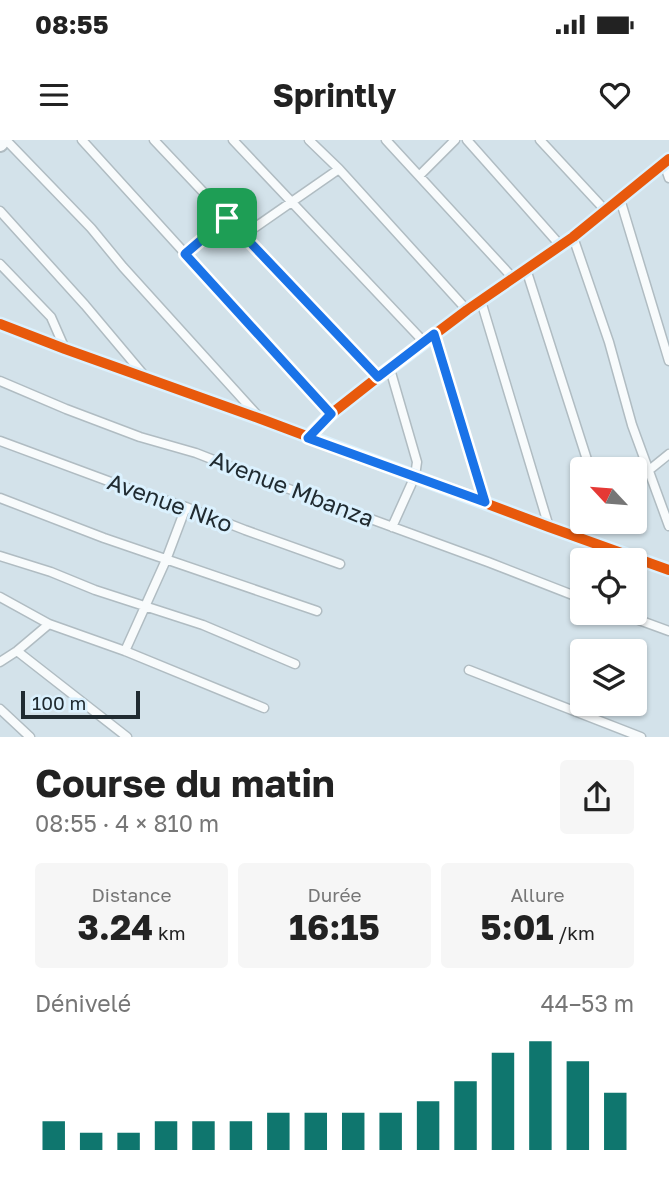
<!DOCTYPE html>
<html lang="fr">
<head>
<meta charset="utf-8">
<style>
	:root { --surface:#fff; --page:#f6f6f6; --text:#222; --muted:#767676; --accent:#0f766e }
	body { margin:0; font-family:"Golos Text",sans-serif; background:var(--page); color:var(--text); height:100vh; display:flex; flex-direction:column; font-size:26px; white-space:nowrap }
	* { box-sizing:border-box; margin:0 }
	p { font-size:23px; color:var(--muted) }
	.icon { flex:none; width:38px; height:38px; fill:none; stroke:currentColor; stroke-width:2; stroke-linecap:round; stroke-linejoin:round }
	.map { position:relative; height:597px; overflow:hidden }
	.panel { display:flex; flex-direction:column; background:var(--surface); flex:1 }
	.panel>* { flex:none }
	.needle { width:46px; rotate:296deg }
	.fabs { position:absolute; left:570px; top:317px; display:grid; gap:14px }
	.fabs a { display:grid; place-items:center; width:77px; height:77px; border-radius:7px; background:var(--surface); box-shadow:0 2px 5px #0004; font-size:35px }
	.scale { position:absolute; left:21px; bottom:18px; width:119px; box-sizing:border-box; padding-left:7px; border:4px solid #202b31; border-top:0; font-size:19px; line-height:24px; white-space:nowrap; color:#202b31; -webkit-text-stroke:5px #dbf1fe; paint-order:stroke }
	.pin { position:absolute; display:grid; place-items:center; width:60px; height:60px; color:#fff; margin:-30px; border-radius:14px; box-shadow:0 4px 10px #0006 }
	.round { display:grid; place-items:center; flex:none; width:74px; height:74px; border-radius:7px; background:var(--page) }
	.head { display:flex; align-items:center; justify-content:space-between; height:119px; padding:0 35px }
	h1 { font-size:38px; font-weight:700; line-height:52px }
	.stats { display:grid; grid-template-columns:repeat(3,1fr); gap:10px; height:119px; padding:7px 35px }
	.stats div { display:grid; align-content:center; border-radius:7px; background:var(--page); text-align:center }
	.stats b { font-size:35px; font-weight:700 }
	.stats small { font-size:19px; font-weight:400 }
	.stats p { font-size:19px }
	.chart { height:196px; padding:14px 35px }
	.chart p { display:flex; justify-content:space-between }
	.chart svg { width:100%; height:126px; margin-top:7px; stroke:var(--accent); stroke-width:6 }
	.status { display:flex; justify-content:space-between; align-items:center; height:49px; padding:0 35px; background:var(--surface); direction:ltr }
	.status svg { height:19px; fill:currentColor }
	header { display:flex; justify-content:space-between; align-items:center; height:91px; padding:0 35px; background:var(--surface); font-size:32px; font-weight:700 }
	.map>svg:first-child { display:block }
	.lines { fill:none; stroke-linecap:round; stroke-linejoin:round }
	.street-casing { stroke:#b0bcc2; stroke-width:11 }
	.highway-casing { stroke:#b0bcc2; stroke-width:18 }
	.street { stroke:#f8fbfc; stroke-width:8 }
	.highway { stroke:#f8fbfc; stroke-width:14 }
	.cycleway-casing { stroke:#dbf1fe; stroke-width:15 }
	.cycleway { stroke:#e8590c; stroke-width:10 }
	.route-casing { stroke:#fff; stroke-width:14 }
	.route { stroke:#1a73e8; stroke-width:9 }
	.labels { text-anchor:middle; stroke-width:6; stroke-linejoin:round; paint-order:stroke }
	.street-label { font-size:23px; fill:#202b31; stroke:#dbf1fe }
</style>
</head>
<body>
<div class="status"><b>08:55</b><svg viewBox="0 0 49 12"><path d="M0 12V9h3v3zM5 12V6h3v6zM10 12V3h3v9zM15 12V0h3v12zM26 1h20v11H26zM47 4h2v5h-2z"/></svg></div>
<header><svg class="icon" aria-label="menu" viewBox="0 0 24 24"><path d="M4 6h16M4 12h16M4 18h16"/></svg>Sprintly<svg class="icon" aria-label="heart" viewBox="0 0 24 24"><path d="M12 20l-8-8c-3-5 5-10 8-4 3-6 11-1 8 4z"/></svg></header>
<div class="map">
<svg width="669" height="597" viewBox="0 0 669 597">
	<rect width="100%" height="100%" fill="#d3e2ea"/>
	<g class="lines">
		<defs>
			<path id="street" d="M 6,0 L 91,88 L 123,127 L 259,277
				M 82,0 L 331,274
				M 154,0 L 378,237
				M 233,0 L 424,202
				M 309,0 L 339,29 L 467,170
				M 386,0 L 513,138
				M 467,0 L 560,105
				M 540,0 L 605,70
				M 664,23 L 669,38
				M 419,36 L 455,0
				M 620,59 L 669,221
				M 0,71 L 85,165 L 143,234
				M 244,95 L 339,29
				M 573,97 L 609,202 L 632,285 L 669,386
				M 185,114 L 227,78
				M 0,124 L 51,177 L 65,209
				M 526,129 L 590,329
				M 481,161 L 549,387
				M 0,184 L 65,209 L 261,279 L 549,387 L 669,430
				M 434,194 L 485,362
				M 390,229 L 417,322 L 415,336 L 392,387
				M 0,241 L 66,269 L 140,297 L 196,313 L 270,342 L 488,422 L 583,459
				M 308,297 L 331,274 L 378,237 L 467,170 L 573,97 L 669,19
				M 0,301 L 127,348 L 186,367 L 245,390 L 340,424
				M 635,338 L 648,331 L 669,314
				M 0,358 L 104,398 L 317,471
				M 577,396 L 586,382
				M 0,416 L 51,432 L 95,450 L 203,485 L 295,524
				M 0,457 L 49,484 L 125,511 L 264,568
				M 617,472 L 669,491
				M 17,511 L 127,597
				M 125,511 L 166,420 L 186,367
				M 0,522 L 17,511 L 49,484
				M 469,530 L 641,597
				M 0,569 L 30,597"/>
			<path id="highway" d="M 0,4 L 3,0"/>
		</defs>
		<!-- street casing -->
		<use href="#street" class="street-casing"/>
		<!-- highway casing -->
		<use href="#highway" class="highway-casing"/>
		<!-- street -->
		<use href="#street" class="street"/>
		<!-- highway -->
		<use href="#highway" class="highway"/>
		<defs>
			<path id="cycleway" d="M 0,184 L 65,209 L 261,279 L 549,387 L 669,430
				M 308,297 L 331,274 L 378,237 L 467,170 L 573,97 L 669,19"/>
		</defs>
		<!-- cycleway casing -->
		<use href="#cycleway" class="cycleway-casing"/>
		<!-- cycleway -->
		<use href="#cycleway" class="cycleway"/>
	</g>
	<g class="lines">
		<defs>
			<path id="route" d="M 227,78 L 378,237 L 434,194 L 485,362 L 308,298 L 331,274 L 185,114 Z"/>
		</defs>
		<!-- route casing -->
		<use href="#route" class="route-casing"/>
		<!-- route -->
		<use href="#route" class="route"/>
	</g>
	<g class="labels">
		<!-- street labels -->
		<g class="street-label">
			<text transform="translate(292 349) rotate(21)" y="8">Avenue Mbanza</text>
			<text transform="translate(170 363) rotate(20)" y="8">Avenue Nko</text>
		</g>
	</g>
</svg>
<div class="fabs">
<a><svg class="needle" viewBox="-14 -14 28 28"><path d="M0-13l5 13h-10z" fill="#e53935"/><path d="M0 13l5-13h-10z" fill="#767676"/></svg></a>
<a><svg class="icon" aria-label="locate" viewBox="0 0 24 24"><circle cx="12" cy="12" r="6"/><path d="M12 2v4M12 18v4M2 12h4M18 12h4"/></svg></a>
<a><svg class="icon" aria-label="layers" viewBox="0 0 24 24"><path d="M12 4l9 5-9 5-9-5zM3 14l9 5 9-5"/></svg></a>
</div>
<div class="scale">100 m</div>
<div class="pin" style="left:227px;top:78px;background:#1e9e55"><svg class="icon" aria-label="arrive" viewBox="0 0 24 24"><path d="M6 21V4h12l-3 4 3 4H6"/></svg></div>
</div>
<section class="panel">
<div class="head"><div><h1>Course du matin</h1><p>08:55 · 4 × 810 m</p></div><a class="round"><svg class="icon" aria-label="share" viewBox="0 0 24 24"><path d="M12 15V3M7 8l5-5 5 5M5 13v7h14v-7"/></svg></a></div>
<div class="stats">
<div><p>Distance</p><b>3.24<small> km</small></b></div>
<div><p>Durée</p><b>16:15</b></div>
<div><p>Allure</p><b>5:01<small> /km</small></b></div>
</div>
<div class="chart"><p><span>Dénivelé</span>44–53 m</p>
<svg viewBox="0 0 160 44" preserveAspectRatio="none"><path d="M5 44V34M15 44V38M25 44V38M35 44V34M45 44V34M55 44V34M65 44V31M75 44V31M85 44V31M95 44V31M105 44V27M115 44V20M125 44V10M135 44V6M145 44V13M155 44V24"/></svg>
</div>
</section>
</body>
</html>
